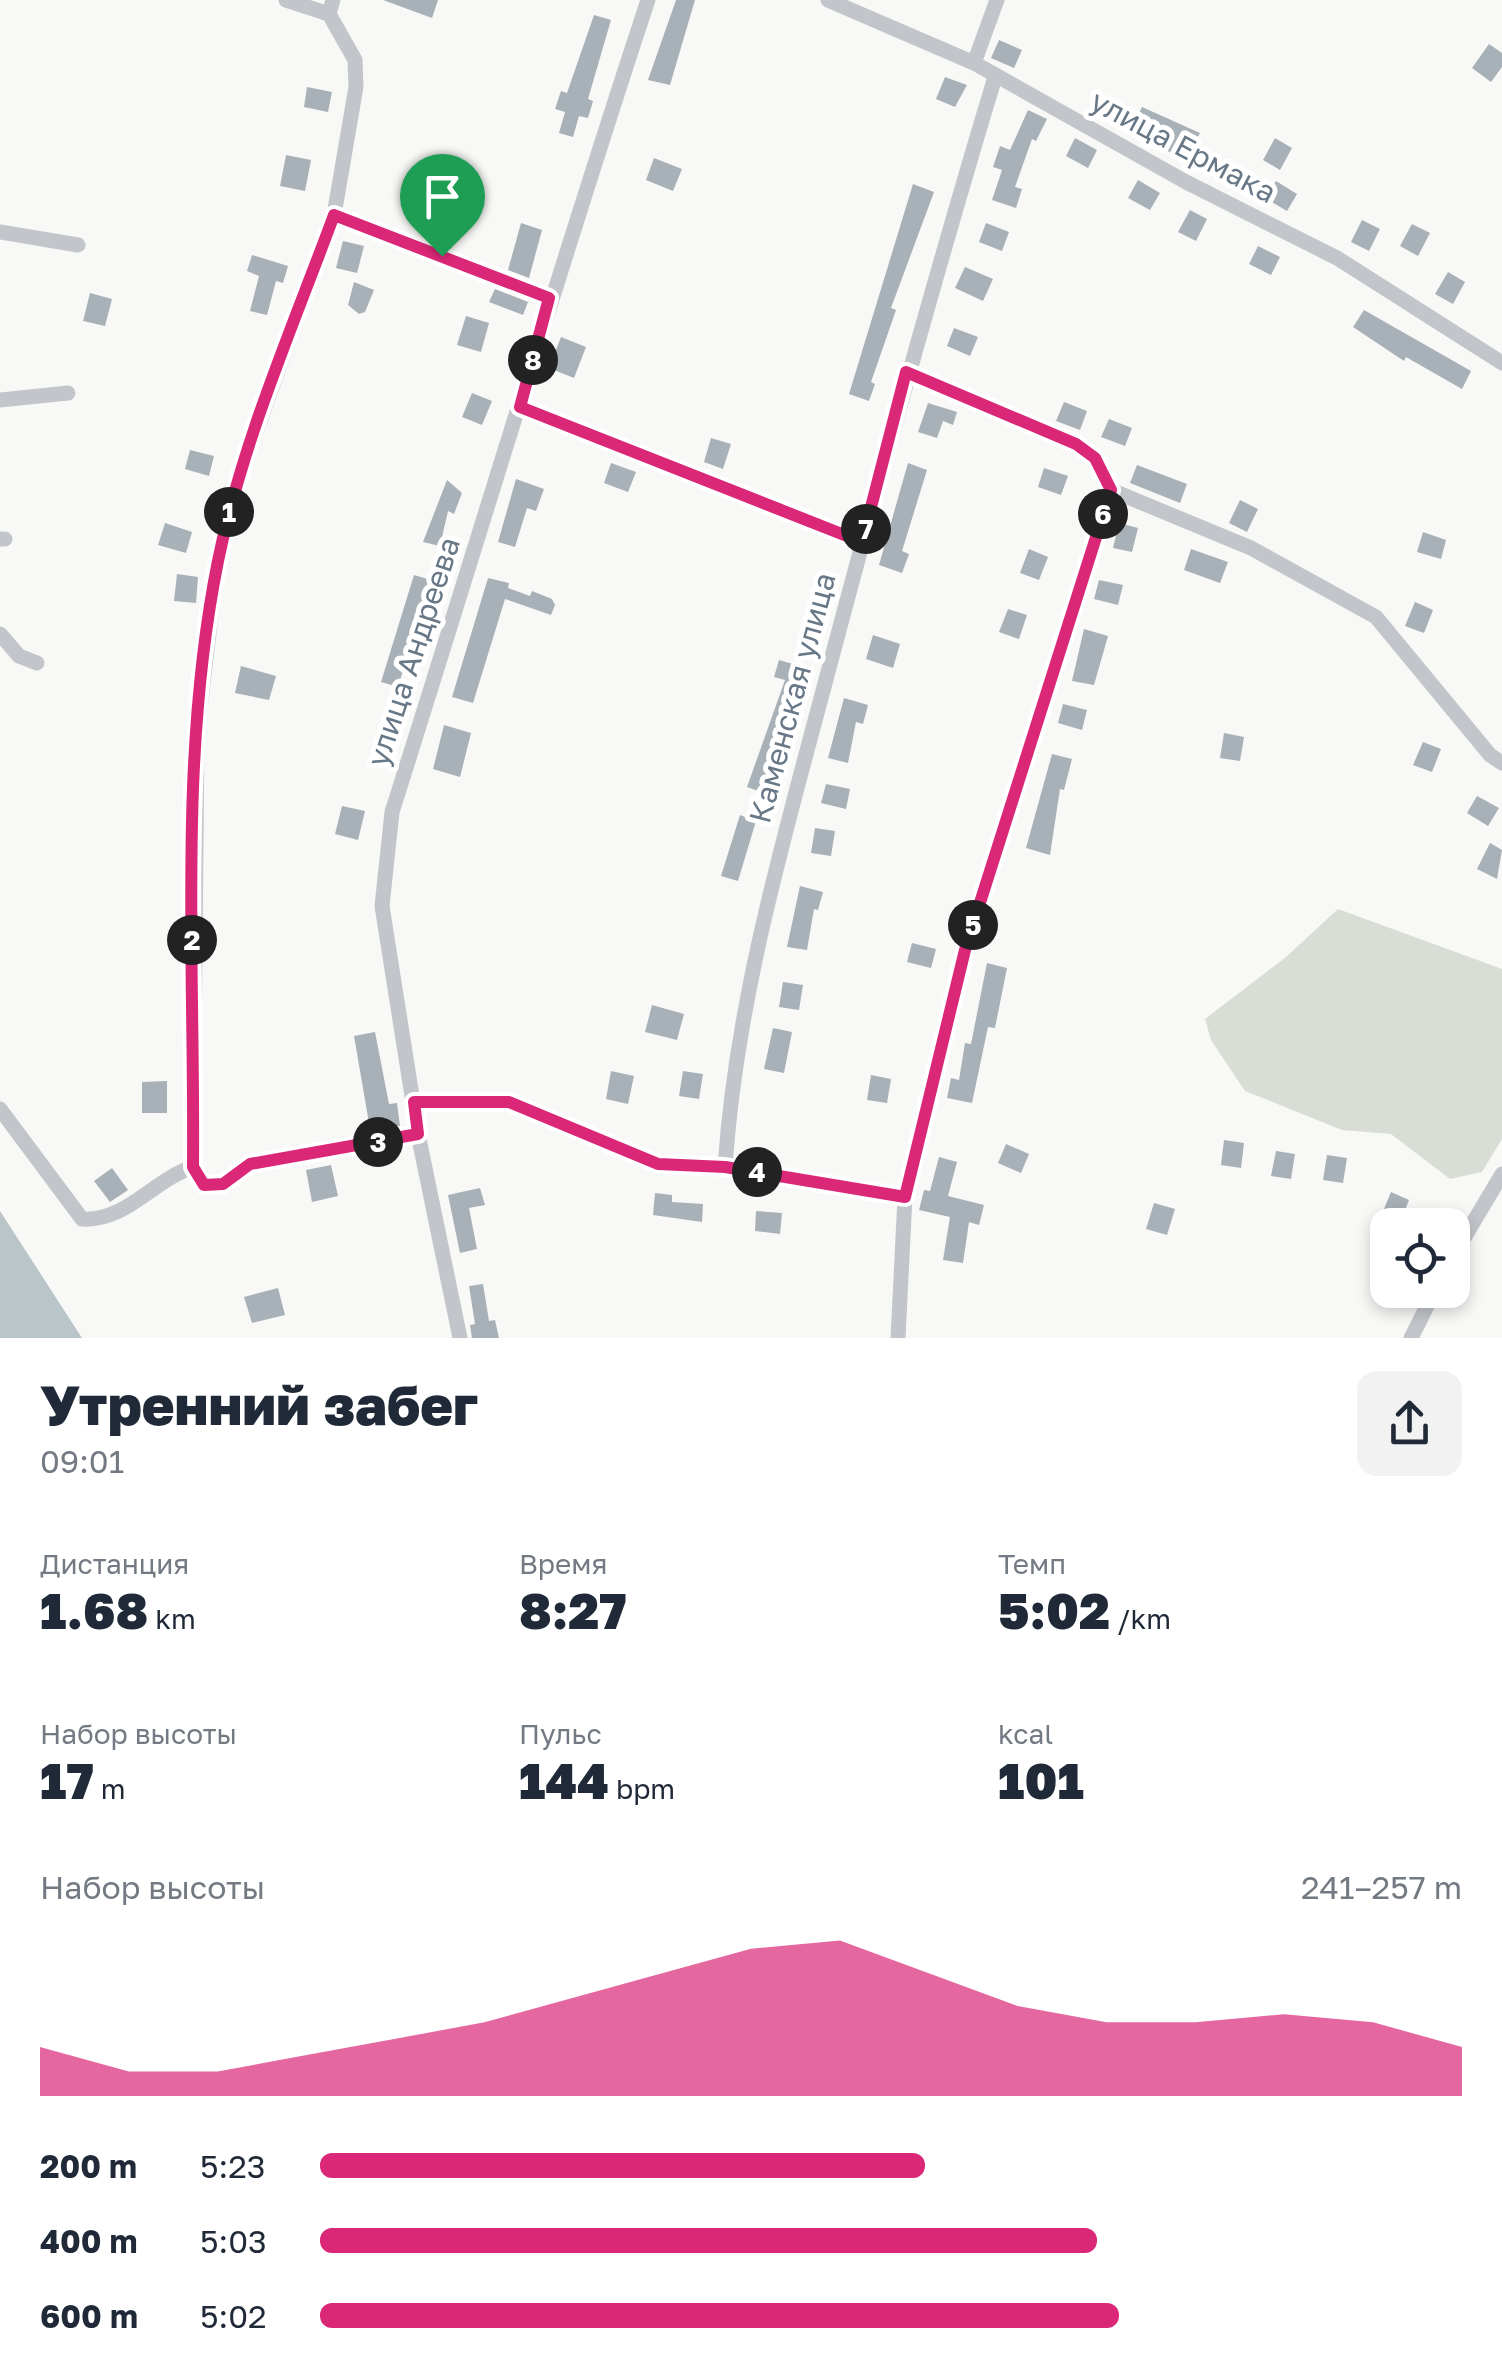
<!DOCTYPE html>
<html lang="ru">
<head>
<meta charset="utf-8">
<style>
	:root { --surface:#fff; --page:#f2f2f3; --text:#1f2937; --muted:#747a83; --accent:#db2777 }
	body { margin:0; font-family:"Golos Text",sans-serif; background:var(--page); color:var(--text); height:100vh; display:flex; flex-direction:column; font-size:38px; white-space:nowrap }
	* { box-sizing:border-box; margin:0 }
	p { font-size:32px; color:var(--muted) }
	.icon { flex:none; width:55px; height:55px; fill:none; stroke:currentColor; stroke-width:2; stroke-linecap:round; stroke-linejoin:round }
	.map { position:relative; height:1338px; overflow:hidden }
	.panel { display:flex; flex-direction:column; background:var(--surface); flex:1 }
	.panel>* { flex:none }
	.fabs { position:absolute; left:1370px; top:1208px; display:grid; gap:20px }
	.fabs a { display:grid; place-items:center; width:100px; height:100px; border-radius:20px; background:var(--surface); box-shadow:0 5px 15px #0003; font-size:50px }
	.pin { position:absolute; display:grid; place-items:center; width:85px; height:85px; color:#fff; margin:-102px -42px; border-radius:50% 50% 50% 0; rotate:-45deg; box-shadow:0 0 10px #0007 }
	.pin .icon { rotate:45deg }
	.km { position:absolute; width:50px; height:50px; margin:-25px; border-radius:50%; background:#222; color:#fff; font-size:28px; line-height:50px; text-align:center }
	.round { display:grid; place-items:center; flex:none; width:105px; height:105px; border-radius:20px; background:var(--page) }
	.head { display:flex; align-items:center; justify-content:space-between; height:170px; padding:0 40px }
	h1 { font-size:55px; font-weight:800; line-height:75px }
	.metrics { display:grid; grid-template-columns:repeat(3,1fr); gap:15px; height:170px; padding:10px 40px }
	.metrics div { display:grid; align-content:center }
	.metrics b { font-size:50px; font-weight:800 }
	.metrics small { font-size:28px; font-weight:400 }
	.metrics p { font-size:28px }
	.chart { height:280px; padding:20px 40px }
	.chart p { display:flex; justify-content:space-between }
	.chart svg { width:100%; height:180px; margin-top:10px; fill:var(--accent); opacity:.7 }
	ul { padding:0 40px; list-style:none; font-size:32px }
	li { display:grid; grid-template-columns:160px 120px 1fr; align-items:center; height:75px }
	li i { height:25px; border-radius:12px; background:var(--accent) }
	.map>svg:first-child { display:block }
	.green { fill:#d8ddd5 }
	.water { fill:#bac5ca }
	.building { fill:#a8b1b7 }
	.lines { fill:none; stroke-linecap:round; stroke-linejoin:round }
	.street { stroke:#c2c6ca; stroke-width:15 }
	.route-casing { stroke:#fff; stroke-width:20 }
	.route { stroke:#db2777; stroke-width:12 }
	.labels { text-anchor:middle; stroke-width:10; stroke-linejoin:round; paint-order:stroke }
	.street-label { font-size:30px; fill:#687887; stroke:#fff }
</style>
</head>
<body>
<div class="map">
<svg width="1502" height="1338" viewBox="0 0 1502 1338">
	<rect width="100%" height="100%" fill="#f8f8f6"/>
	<!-- green -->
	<path class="green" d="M 1338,909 L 1502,969 L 1502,1139 L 1482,1172 L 1450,1179 L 1391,1134 L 1342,1130 L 1245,1091 L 1211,1040 L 1205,1019 L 1286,957 Z"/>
	<!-- water -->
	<path class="water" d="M 0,1211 L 82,1338 L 0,1338 Z"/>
	<!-- building -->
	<path class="building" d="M 383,0 L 438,0 L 432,18 Z
		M 676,0 L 695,0 L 670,85 L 648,80 Z
		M 594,15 L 611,20 L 588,99 L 593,101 L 588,118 L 579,116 L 573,137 L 559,133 L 565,112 L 555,109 L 561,91 L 567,93 Z
		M 999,40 L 1022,50 L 1014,68 L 991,58 Z
		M 1489,44 L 1502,53 L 1502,67 L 1491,82 L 1472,68 Z
		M 945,77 L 967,85 L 955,107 L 936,99 Z
		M 307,87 L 332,92 L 328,112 L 304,107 Z
		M 1142,107 L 1200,133 L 1186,161 L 1164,149 L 1167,144 L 1132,128 Z
		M 1028,110 L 1047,119 L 1036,141 L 1032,139 L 1015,187 L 1022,189 L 1016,208 L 992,200 L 1002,170 L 993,167 L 1000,146 L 1010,150 Z
		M 1075,138 L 1097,150 L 1088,168 L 1066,156 Z
		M 1275,138 L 1292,148 L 1280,170 L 1263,160 Z
		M 286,155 L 311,160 L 305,191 L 280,186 Z
		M 654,158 L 682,169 L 673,191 L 646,180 Z
		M 1138,180 L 1160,193 L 1150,210 L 1128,198 Z
		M 1276,181 L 1297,194 L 1287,211 L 1265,198 Z
		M 913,184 L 934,192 L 891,308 L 896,310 L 871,382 L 875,384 L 869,401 L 849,394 Z
		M 1190,210 L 1207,219 L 1196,241 L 1178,232 Z
		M 1362,220 L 1380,229 L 1369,251 L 1351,242 Z
		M 521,223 L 542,230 L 529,278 L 508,270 Z
		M 986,223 L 1009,232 L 1002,251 L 979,242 Z
		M 1412,224 L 1430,233 L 1418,256 L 1400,246 Z
		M 343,241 L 364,246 L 357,273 L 336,268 Z
		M 1258,246 L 1280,257 L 1271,275 L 1249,264 Z
		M 252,255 L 288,266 L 283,283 L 276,281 L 267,315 L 250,311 L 259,276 L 247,271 Z
		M 965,267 L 993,279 L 983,301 L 955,288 Z
		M 1448,272 L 1465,282 L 1453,304 L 1435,294 Z
		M 354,282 L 374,290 L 365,312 L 359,314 L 348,305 Z
		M 495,289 L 528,302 L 523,315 L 489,302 Z
		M 90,293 L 112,299 L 105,326 L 83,321 Z
		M 1364,310 L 1471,371 L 1462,389 L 1406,357 L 1404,361 L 1353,327 Z
		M 466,316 L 489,323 L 481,352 L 457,345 Z
		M 954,328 L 978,337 L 970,356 L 947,346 Z
		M 561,337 L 586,347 L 574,378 L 549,368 Z
		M 472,393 L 492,401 L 482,425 L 462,417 Z
		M 1064,402 L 1087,411 L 1080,430 L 1056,421 Z
		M 928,403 L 957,412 L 953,425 L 943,421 L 937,438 L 918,432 Z
		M 1109,419 L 1132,428 L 1125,446 L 1101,437 Z
		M 711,438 L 731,444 L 723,469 L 704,462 Z
		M 190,450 L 214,456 L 209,476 L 185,469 Z
		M 611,463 L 636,472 L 628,492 L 604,483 Z
		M 908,463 L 927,470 L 902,551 L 909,554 L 902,573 L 879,565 Z
		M 1137,465 L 1187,484 L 1180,503 L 1130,483 Z
		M 1044,468 L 1068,476 L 1061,495 L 1038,487 Z
		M 516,479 L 544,489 L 536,511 L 527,508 L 515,547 L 498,542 Z
		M 447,480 L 462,493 L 454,514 L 448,511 L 440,546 L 423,542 Z
		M 1240,500 L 1258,509 L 1247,532 L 1229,523 Z
		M 165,523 L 192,532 L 186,553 L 158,545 Z
		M 1119,523 L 1138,528 L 1132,552 L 1113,548 Z
		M 1423,532 L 1446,540 L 1441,559 L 1417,552 Z
		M 1029,549 L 1048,557 L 1039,580 L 1020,573 Z
		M 1191,549 L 1228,562 L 1220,583 L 1184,570 Z
		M 177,574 L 198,577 L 196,603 L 174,601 Z
		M 414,575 L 431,580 L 398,687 L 381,682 Z
		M 488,578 L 509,583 L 508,588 L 530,596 L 532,591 L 552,599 L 555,605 L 551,615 L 505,599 L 473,703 L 452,697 Z
		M 1099,580 L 1123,585 L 1118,605 L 1094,599 Z
		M 1415,602 L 1433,610 L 1424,633 L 1405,626 Z
		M 1008,609 L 1027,615 L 1019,639 L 999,632 Z
		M 1084,629 L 1108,636 L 1094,685 L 1072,681 Z
		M 873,635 L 900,644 L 893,668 L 866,659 Z
		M 779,660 L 800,666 L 792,695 L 799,697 L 767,794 L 747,787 L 785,680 L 774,677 Z
		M 241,666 L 276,676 L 269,700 L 235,693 Z
		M 844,698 L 868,705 L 863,724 L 856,722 L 848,763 L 828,758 Z
		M 1063,704 L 1087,710 L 1082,730 L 1058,723 Z
		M 444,725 L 471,733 L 460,777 L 433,769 Z
		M 1224,733 L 1244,737 L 1240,761 L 1220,758 Z
		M 1423,742 L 1441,749 L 1432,772 L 1413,765 Z
		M 1052,754 L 1072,759 L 1064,790 L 1060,789 L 1050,855 L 1026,848 Z
		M 826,784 L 850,789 L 846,809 L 821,803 Z
		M 1477,796 L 1499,808 L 1488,826 L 1467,813 Z
		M 342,806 L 365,811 L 358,840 L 335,834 Z
		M 740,815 L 756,821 L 738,881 L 721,876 Z
		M 815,828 L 835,831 L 831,856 L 811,853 Z
		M 1490,843 L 1502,850 L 1497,879 L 1477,869 Z
		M 800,886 L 823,892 L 818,910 L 814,909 L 807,950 L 787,947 Z
		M 912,943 L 936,949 L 931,968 L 907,962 Z
		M 987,963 L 1007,968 L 995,1028 L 988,1027 L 972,1103 L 947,1098 L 951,1078 L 959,1080 L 965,1043 L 971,1044 Z
		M 783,982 L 803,985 L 799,1010 L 779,1007 Z
		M 652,1005 L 684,1014 L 677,1040 L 645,1032 Z
		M 773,1028 L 792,1032 L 784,1073 L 764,1069 Z
		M 375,1032 L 389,1104 L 397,1103 L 400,1126 L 370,1129 L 354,1036 Z
		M 611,1071 L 634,1076 L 628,1104 L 606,1099 Z
		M 683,1071 L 703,1074 L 699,1099 L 679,1096 Z
		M 871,1075 L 891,1079 L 887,1103 L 867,1100 Z
		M 167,1081 L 167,1113 L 142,1113 L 142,1082 Z
		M 1224,1140 L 1244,1143 L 1241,1168 L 1221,1165 Z
		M 1006,1144 L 1029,1154 L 1021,1173 L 998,1163 Z
		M 1276,1151 L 1295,1154 L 1291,1179 L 1271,1176 Z
		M 1327,1155 L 1347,1158 L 1343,1183 L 1323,1180 Z
		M 939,1157 L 957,1162 L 948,1196 L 984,1205 L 979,1225 L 969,1222 L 963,1263 L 943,1260 L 950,1217 L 919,1210 L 924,1190 L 930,1191 Z
		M 331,1165 L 338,1196 L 312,1202 L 306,1170 Z
		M 112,1168 L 128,1190 L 110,1202 L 94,1181 Z
		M 480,1188 L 485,1205 L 469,1208 L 477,1249 L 460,1253 L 448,1195 Z
		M 1391,1192 L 1409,1200 L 1400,1223 L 1381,1216 Z
		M 655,1193 L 672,1195 L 672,1202 L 703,1204 L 702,1222 L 653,1215 Z
		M 1154,1203 L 1175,1209 L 1167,1235 L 1146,1229 Z
		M 756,1211 L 782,1213 L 780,1234 L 755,1231 Z
		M 483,1284 L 489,1321 L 495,1320 L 499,1338 L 472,1338 L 470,1325 L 475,1324 L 469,1286 Z
		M 278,1288 L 285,1315 L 252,1323 L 244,1297 Z"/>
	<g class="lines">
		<!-- street -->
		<path class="street" d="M 286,0 L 329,14
			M 828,0 L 974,63 L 1186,182 L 1337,258 L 1502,363
			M 974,63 L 997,0
			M 334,215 L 549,298
			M 0,232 L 78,245
			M 906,373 L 1076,444 L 1095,459 L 1111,490 L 1251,548 L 1376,617 L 1490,755 L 1502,763
			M 0,400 L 68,393
			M 520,407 L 862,542
			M 0,539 L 5,539
			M 0,634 L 19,656 L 37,663
			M 414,1102 L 509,1102 L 658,1164 L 725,1167 L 905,1197
			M 0,1109 L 82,1219 C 126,1222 153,1180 193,1167 L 204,1185 L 223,1184 L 250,1165 L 418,1134
			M 193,1167 L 197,734 L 217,565 L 234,493 L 334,215 L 356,87 L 355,60 L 329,14 L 333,0
			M 725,1167 C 736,1003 782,845 824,687 C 878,483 934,279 995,77
			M 1452,1258 L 1502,1174
			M 460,1338 L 418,1134 L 382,906 L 392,812 C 478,541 559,269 648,0
			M 898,1338 L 905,1197 L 965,950 L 1111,490
			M 1411,1338 L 1435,1290"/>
	</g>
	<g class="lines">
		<defs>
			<path id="route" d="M 334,215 L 549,298 L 520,407 L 862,542 L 906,372 L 1076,444 L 1095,458 L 1111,490 L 965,950 L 905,1197 L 725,1167 L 658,1164 L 509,1102 L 414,1102 L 418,1134 L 250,1164 L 223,1184 L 204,1185 L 193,1167 C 195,966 178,759 218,561 C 242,442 292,329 334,215 Z"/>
		</defs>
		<!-- route casing -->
		<use href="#route" class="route-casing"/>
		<!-- route -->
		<use href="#route" class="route"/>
	</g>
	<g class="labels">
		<!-- street labels -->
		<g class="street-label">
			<text transform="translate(1183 147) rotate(28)" y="10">улица Ермака</text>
			<text transform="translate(414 652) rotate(-72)" y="10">улица Андреева</text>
			<text transform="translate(793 698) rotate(-75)" y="10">Каменская улица</text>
		</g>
	</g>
</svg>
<div class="fabs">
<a><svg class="icon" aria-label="locate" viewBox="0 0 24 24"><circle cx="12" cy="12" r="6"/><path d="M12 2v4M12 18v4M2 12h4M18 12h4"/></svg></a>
</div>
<div class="pin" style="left:442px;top:256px;background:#1e9e55"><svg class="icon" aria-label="arrive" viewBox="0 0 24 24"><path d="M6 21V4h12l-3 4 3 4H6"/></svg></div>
<b class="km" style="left:229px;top:512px">1</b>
<b class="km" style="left:192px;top:940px">2</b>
<b class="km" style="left:378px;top:1142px">3</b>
<b class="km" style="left:757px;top:1172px">4</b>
<b class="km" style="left:973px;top:925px">5</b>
<b class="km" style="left:1103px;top:514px">6</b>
<b class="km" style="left:866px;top:529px">7</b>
<b class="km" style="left:533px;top:360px">8</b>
</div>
<section class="panel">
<div class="head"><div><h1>Утренний забег</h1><p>09:01</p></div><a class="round"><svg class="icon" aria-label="share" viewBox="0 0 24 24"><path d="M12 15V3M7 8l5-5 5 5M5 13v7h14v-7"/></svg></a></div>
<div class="metrics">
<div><p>Дистанция</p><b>1.68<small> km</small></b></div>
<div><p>Время</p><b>8:27</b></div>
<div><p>Темп</p><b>5:02<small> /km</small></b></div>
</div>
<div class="metrics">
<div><p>Набор высоты</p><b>17<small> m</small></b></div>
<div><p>Пульс</p><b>144<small> bpm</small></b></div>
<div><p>kcal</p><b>101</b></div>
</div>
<div class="chart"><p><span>Набор высоты</span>241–257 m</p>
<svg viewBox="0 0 160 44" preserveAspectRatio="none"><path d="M0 44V32L10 38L20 38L30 34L40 30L50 26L60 20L70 14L80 8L90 6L100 14L110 22L120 26L130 26L140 24L150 26L160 32V44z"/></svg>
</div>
<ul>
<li><b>200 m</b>5:23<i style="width:53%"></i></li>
<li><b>400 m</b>5:03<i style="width:68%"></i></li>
<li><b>600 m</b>5:02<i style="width:70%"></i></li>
</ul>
</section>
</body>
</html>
